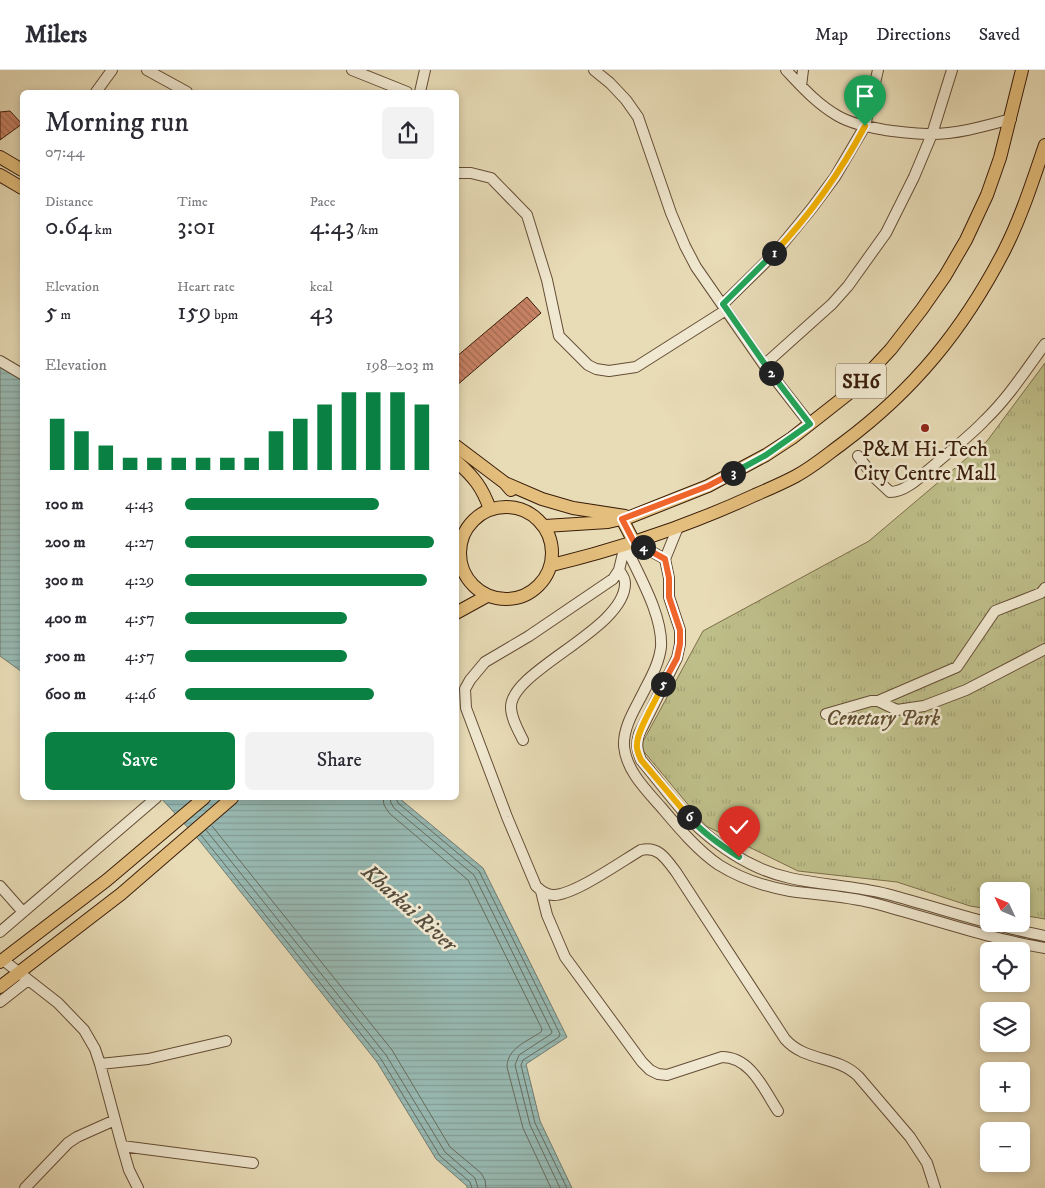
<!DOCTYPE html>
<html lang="en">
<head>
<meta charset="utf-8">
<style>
	:root { --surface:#fff; --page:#f2f2f3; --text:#2b2b33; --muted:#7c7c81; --line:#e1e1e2; --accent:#0b8043 }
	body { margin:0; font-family:"IM FELL DW Pica",serif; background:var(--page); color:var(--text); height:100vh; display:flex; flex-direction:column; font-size:19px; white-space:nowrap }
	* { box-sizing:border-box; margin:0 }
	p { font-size:16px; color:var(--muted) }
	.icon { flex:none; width:28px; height:28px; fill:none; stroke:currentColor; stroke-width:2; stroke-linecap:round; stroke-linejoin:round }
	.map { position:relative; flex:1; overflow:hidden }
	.drawer { position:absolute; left:20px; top:20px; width:439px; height:710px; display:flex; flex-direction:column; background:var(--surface); border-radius:8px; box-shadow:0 2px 8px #0003 }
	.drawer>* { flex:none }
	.needle { width:32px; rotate:314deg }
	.buttons { position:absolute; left:980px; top:812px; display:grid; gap:10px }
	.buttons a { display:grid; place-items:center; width:50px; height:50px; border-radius:8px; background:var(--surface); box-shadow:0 2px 8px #0003; font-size:25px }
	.pin { position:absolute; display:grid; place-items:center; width:42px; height:42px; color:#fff; margin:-51px -21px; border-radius:50% 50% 50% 0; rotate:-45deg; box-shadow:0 0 5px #0007 }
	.pin .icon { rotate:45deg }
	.km { position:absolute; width:25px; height:25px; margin:-12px; border-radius:50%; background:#222; color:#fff; font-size:14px; line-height:25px; text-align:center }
	.round { display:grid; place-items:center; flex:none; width:52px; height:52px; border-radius:8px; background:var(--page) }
	.summary { display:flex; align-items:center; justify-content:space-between; height:85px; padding:0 25px }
	h1 { font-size:28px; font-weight:600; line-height:38px }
	.figures { display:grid; grid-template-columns:repeat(3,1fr); gap:8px; height:85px; padding:5px 25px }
	.figures div { display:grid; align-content:center }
	.figures b { font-size:25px; font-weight:600 }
	.figures small { font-size:14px; font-weight:400 }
	.figures p { font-size:14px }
	.chart { height:140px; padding:10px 25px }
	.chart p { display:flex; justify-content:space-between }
	.chart svg { width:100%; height:90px; margin-top:5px; stroke:var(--accent); stroke-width:6 }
	.action { display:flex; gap:10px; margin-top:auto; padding:10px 25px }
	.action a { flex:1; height:58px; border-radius:8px; background:var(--accent); color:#fff; font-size:20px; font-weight:600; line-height:58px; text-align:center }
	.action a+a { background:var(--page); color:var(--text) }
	ul { padding:0 25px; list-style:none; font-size:16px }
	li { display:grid; grid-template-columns:80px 60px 1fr; align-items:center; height:38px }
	li i { height:12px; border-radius:6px; background:var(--accent) }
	header { display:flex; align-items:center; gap:30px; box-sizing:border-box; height:70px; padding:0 25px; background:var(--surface); border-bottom:1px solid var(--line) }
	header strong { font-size:24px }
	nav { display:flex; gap:28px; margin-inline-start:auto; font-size:18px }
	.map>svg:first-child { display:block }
	.grass { fill:url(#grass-tufts); stroke:#7c6e4a }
	.water { fill:url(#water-rules); stroke:#727b6f }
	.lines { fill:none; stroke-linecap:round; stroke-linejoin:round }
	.shore { stroke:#686c5e; stroke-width:1 }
	.building { fill:url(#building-back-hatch); stroke:#391d0a }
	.minor-casing { stroke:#654d35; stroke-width:12 }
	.major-casing { stroke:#391d0a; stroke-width:14 }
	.minor { stroke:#f0e8d0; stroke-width:10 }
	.major { stroke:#e4be7c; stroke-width:12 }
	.split-1-casing { stroke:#fff; stroke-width:10 }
	.split-2-casing { stroke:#fff; stroke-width:10 }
	.split-3-casing { stroke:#fff; stroke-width:10 }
	.split-4-casing { stroke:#fff; stroke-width:10 }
	.split-5-casing { stroke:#fff; stroke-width:10 }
	.split-6-casing { stroke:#fff; stroke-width:10 }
	.split-7-casing { stroke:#fff; stroke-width:10 }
	.split-1 { stroke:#f5b400; stroke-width:6 }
	.split-2 { stroke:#22a559; stroke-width:6 }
	.split-3 { stroke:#22a559; stroke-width:6 }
	.split-4 { stroke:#f0652b; stroke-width:6 }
	.split-5 { stroke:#f0652b; stroke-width:6 }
	.split-6 { stroke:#f5b400; stroke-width:6 }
	.split-7 { stroke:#22a559; stroke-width:6 }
	.poi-dot { fill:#8f2418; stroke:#f0e8d0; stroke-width:2 }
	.labels { text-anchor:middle; stroke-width:5; stroke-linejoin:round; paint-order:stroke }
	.shield { fill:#f0e8d0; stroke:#705a45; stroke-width:1 }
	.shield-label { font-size:20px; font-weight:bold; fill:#391d0a }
	.poi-label { font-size:21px; fill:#391d0a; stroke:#f0e8d0 }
	.park-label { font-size:21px; font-style:italic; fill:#614d30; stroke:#f0e8d0 }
	.water-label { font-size:22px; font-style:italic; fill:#564c3d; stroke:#f0e8d0 }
</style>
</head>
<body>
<header>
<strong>Milers</strong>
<nav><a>Map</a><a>Directions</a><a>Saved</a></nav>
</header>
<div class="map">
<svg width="1045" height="1118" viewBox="0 0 1045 1118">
	<defs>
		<pattern id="grass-tufts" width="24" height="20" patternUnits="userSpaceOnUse" patternTransform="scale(1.25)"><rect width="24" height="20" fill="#bebe89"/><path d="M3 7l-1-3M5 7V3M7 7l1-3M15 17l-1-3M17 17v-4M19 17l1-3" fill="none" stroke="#a4a375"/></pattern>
		<pattern id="water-rules" width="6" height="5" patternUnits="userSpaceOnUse" patternTransform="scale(1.25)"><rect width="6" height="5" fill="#98bab3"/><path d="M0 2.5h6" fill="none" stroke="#849f99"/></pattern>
		<pattern id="building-back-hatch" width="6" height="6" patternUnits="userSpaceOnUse" patternTransform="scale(1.25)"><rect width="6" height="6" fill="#c88265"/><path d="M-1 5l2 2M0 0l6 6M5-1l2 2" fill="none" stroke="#a36a51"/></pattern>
	</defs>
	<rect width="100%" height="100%" fill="#e8dcb7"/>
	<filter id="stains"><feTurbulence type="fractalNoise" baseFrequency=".004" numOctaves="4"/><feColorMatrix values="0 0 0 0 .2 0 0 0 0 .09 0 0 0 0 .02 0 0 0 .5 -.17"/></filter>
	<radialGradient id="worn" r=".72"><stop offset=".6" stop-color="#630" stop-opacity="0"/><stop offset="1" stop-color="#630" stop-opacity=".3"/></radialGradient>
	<!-- grass -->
	<path class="grass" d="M 1045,293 L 1045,849 L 1021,845 L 1021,821 L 989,821 L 989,839 L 970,836 L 897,812 L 798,801 L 706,756 L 640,677 L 703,561 L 869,471 L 987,371 Z"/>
	<!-- water -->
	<path class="water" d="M 0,295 L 22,308 L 22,602 L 0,586 Z
		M 161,728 L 399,728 L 483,798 L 567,967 L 526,994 L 540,1051 L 572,1118 L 467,1118 L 467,1116 L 436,1089 L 377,992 L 199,770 Z"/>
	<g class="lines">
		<!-- shore -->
		<path class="shore" d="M 383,728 L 384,735 L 389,743 L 468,810 L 542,959 L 541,962 C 528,971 507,978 507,997 L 523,1058 L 551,1118
			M 390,728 L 391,733 L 394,738 L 474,805 L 552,962 L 551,964 L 519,985 L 515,995 L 530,1055 L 560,1118
			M 396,728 L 398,733 L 479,801 L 560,964 L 559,967 L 523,990 L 521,995 L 535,1053 L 567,1118
			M 212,756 L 392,980 L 450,1077 L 481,1103 L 485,1110 L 486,1118
			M 206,760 L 386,985 L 445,1082 L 475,1108 L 478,1118
			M 201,765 L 381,989 L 440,1086 L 470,1112 L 472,1118"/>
	</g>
	<!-- building -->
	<path class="building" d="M 10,41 L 22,54 L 0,70 L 0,42 Z
		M 527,227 L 541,243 L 456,316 L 456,287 Z"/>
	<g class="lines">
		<defs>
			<path id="minor" d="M 147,0 L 187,22
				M 352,0 L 407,22
				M 594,0 L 610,13 L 626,30 L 638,47 L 671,143 L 685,176 L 696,197 L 764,295 L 810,354
				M 786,0 C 802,17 817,34 838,46 C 852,54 869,57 885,60 C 900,62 916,64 931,64 C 958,64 985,56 1011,49
				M 801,16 L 803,0
				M 96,22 L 112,0
				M 420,22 L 425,0
				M 456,103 L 471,103 L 491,108 L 527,145 L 547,210 L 559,266 L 588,295 L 596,299 L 609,301 L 636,297 L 726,240
				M 723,234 L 776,182 L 812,138 L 835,107 L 865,56 L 878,0
				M 0,291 L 22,304
				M 764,295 L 832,234 L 848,216 L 886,163 L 914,107 L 932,64 L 952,0
				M 858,386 L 875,408 L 890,422 C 906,422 921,406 933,396 C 950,381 969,367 985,350 C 1008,328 1026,300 1045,274
				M 678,457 L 665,489 L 669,508 L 669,527 L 680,560 L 680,574 L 677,588 L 639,664 C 636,674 637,680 641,690 C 660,712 679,740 700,759 C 725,781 757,801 790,808 C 822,815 855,816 887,824 C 940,838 991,856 1045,866
				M 634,472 L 665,489
				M 625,475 L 619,500 L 613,509 L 529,566 L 485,592 L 470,610 L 465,619 L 466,638 L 507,747 L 536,816 C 541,821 546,825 553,825 C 573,826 622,791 641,780 C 659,776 666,789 676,802 L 785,969 C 805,992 836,985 858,1006 L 910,1067 L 927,1093 L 935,1118
				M 625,475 C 638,504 663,545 661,577 C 659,594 650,609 643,623 C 635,639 623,657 624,676 C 626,700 645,719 661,737 C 678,757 697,780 719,795 C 740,808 767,817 790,821 C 818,825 846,826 873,833 C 930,848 986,868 1045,878
				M 878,631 L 957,597 L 995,541 L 1041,523 L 1045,518
				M 826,644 L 871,631 L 878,631 L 897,640 L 924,636 L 966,620 L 1045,579
				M 523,670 C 518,660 511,648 511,637 C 511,600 626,559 625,513 C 625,509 622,504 619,500
				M 0,816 L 23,842
				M 541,821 L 547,845 L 565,887 L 642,992 L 650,1000 L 658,1004 L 667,1005 L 722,987 C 751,987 764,1020 778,1041
				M 0,862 L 156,728
				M 3,890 L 58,933 L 84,960 L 95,979 L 100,994 L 122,1076 L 129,1100 L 138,1118
				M 0,932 L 28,910
				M 100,994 L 148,989 L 226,971
				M 122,1076 L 253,1093
				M 25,1118 L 68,1073 L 77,1067 L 115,1050"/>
			<path id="major" d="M 0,87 L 22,100
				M 0,105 L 22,118
				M 456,376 L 505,413 L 511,420
				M 456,391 C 474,407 482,417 490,439
				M 505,413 L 542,429 L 573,438 L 625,446
				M460 483a46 46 0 1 1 92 0a46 46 0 1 1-92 0Z
				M 622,449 L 634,472
				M 545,456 L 608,452 L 630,447 L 708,416 L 766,385 L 792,368 L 853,320 L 891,279 L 922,239 L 945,206 L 966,170 L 987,125 L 1000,88 L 1022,0
				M 552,495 C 622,478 690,455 755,425 C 769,419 783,413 796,406 C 813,397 828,384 843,373 C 914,320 963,260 1004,181 C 1021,148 1033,110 1045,75
				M 456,543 L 487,526
				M 0,892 L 107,810 L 204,728
				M 0,917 L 121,824 L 232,728"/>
		</defs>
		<!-- minor casing -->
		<use href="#minor" class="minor-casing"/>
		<!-- major casing -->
		<use href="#major" class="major-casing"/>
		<!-- minor -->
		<use href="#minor" class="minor"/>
		<!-- major -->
		<use href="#major" class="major"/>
	</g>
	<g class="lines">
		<defs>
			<path id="split-1" d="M 774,183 C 810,145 840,103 865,56"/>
			<path id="split-2" d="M 771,303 L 723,234 L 774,183"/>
			<path id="split-3" d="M 733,403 L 766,385 L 810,354 L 771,303"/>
			<path id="split-4" d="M 643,477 L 634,472 L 622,449 L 708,416 L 733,403"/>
			<path id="split-5" d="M 643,477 L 665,489 L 669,508 L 669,527 L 680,560 L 680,574 L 677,588 L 663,614"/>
			<path id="split-6" d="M 663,614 C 657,629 637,660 637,674 C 636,680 639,685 641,690 L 689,747"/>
			<path id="split-7" d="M 689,747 C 703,763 720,775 739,787"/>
		</defs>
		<!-- split-1 casing -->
		<use href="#split-1" class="split-1-casing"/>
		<!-- split-2 casing -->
		<use href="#split-2" class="split-2-casing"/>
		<!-- split-3 casing -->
		<use href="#split-3" class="split-3-casing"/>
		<!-- split-4 casing -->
		<use href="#split-4" class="split-4-casing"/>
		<!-- split-5 casing -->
		<use href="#split-5" class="split-5-casing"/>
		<!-- split-6 casing -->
		<use href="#split-6" class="split-6-casing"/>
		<!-- split-7 casing -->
		<use href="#split-7" class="split-7-casing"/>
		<!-- split-1 -->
		<use href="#split-1" class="split-1"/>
		<!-- split-2 -->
		<use href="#split-2" class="split-2"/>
		<!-- split-3 -->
		<use href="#split-3" class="split-3"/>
		<!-- split-4 -->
		<use href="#split-4" class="split-4"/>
		<!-- split-5 -->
		<use href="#split-5" class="split-5"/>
		<!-- split-6 -->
		<use href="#split-6" class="split-6"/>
		<!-- split-7 -->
		<use href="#split-7" class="split-7"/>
	</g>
	<!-- markers -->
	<circle class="poi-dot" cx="925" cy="358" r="5"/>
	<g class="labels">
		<!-- shield labels -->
		<rect class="shield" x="836" y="293.5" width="50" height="35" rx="4"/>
		<g class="shield-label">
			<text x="861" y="318">SH6</text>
		</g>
		<!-- poi labels -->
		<g class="poi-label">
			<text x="925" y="386">P&amp;M Hi-Tech<tspan x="925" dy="24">City Centre Mall</tspan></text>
		</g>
		<!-- park labels -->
		<g class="park-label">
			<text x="883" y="655">Cenetary Park</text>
		</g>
		<!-- water labels -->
		<g class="water-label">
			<text transform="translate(410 837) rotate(42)" y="8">Kharkai River</text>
		</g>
	</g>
	<rect width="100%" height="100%" filter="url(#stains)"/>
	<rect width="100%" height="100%" fill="url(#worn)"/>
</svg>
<div class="buttons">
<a><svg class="needle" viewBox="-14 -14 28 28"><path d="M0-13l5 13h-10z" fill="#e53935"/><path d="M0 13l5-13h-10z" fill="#7c7c81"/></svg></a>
<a><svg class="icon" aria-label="locate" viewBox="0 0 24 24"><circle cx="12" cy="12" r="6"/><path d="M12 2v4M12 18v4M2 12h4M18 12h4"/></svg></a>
<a><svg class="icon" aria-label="layers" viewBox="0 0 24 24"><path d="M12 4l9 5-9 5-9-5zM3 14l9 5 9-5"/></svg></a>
<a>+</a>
<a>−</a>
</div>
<div class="pin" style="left:865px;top:56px;background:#1e9e55"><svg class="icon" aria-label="arrive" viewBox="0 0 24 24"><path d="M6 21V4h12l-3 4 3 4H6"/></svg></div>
<div class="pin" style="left:739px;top:787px;background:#d93025"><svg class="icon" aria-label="check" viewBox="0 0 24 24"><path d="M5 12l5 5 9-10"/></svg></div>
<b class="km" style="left:774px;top:183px">1</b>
<b class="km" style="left:771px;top:303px">2</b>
<b class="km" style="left:733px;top:403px">3</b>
<b class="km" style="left:643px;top:477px">4</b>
<b class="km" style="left:663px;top:614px">5</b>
<b class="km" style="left:689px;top:747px">6</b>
<section class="drawer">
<div class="summary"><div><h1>Morning run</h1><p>07:44</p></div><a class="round"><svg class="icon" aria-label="share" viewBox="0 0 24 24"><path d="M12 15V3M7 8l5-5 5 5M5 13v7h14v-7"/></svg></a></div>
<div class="figures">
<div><p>Distance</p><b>0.64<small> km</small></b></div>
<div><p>Time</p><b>3:01</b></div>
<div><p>Pace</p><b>4:43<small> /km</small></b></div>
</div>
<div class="figures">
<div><p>Elevation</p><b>5<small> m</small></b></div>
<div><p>Heart rate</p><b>159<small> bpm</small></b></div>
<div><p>kcal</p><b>43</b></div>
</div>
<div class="chart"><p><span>Elevation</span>198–203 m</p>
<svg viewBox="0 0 160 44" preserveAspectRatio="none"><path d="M5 44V19M15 44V25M25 44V32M35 44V38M45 44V38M55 44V38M65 44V38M75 44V38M85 44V38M95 44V25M105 44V19M115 44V12M125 44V6M135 44V6M145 44V6M155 44V12"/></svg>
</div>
<ul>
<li><b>100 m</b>4:43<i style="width:78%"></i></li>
<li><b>200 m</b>4:27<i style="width:100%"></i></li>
<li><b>300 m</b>4:29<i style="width:97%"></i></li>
<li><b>400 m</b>4:57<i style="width:65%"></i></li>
<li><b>500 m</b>4:57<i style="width:65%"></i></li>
<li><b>600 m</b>4:46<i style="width:76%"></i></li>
</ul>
<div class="action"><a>Save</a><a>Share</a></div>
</section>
</div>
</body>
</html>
